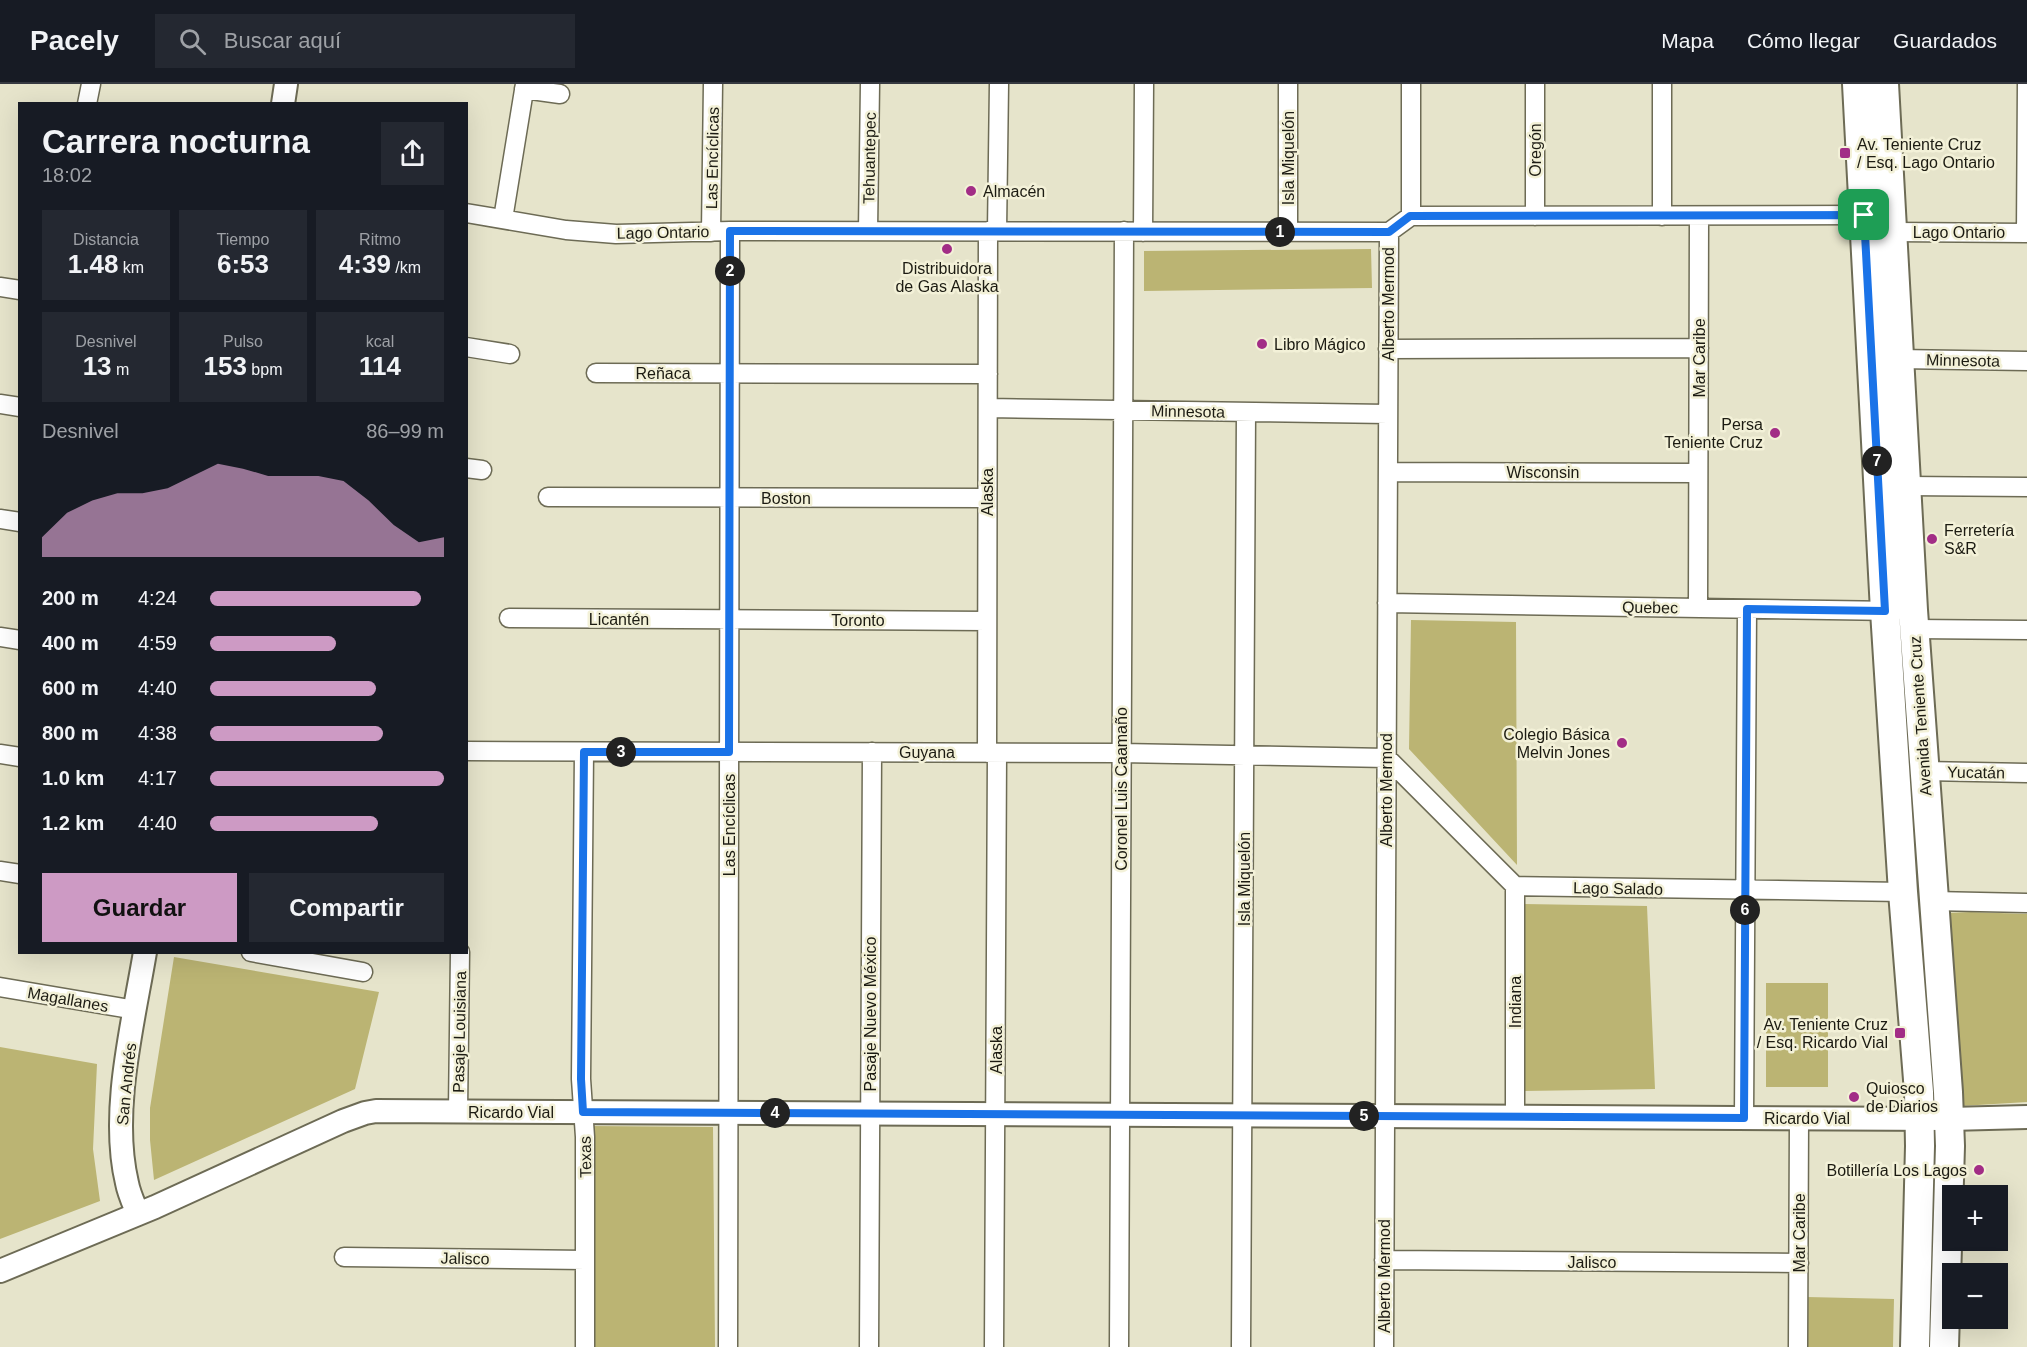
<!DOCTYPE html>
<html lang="es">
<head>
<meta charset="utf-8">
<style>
	:root { --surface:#171b24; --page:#242831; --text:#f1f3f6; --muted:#9ea1a6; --line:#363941; --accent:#cd9ac4 }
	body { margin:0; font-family:Arial,sans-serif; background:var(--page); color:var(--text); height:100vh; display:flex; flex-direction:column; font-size:22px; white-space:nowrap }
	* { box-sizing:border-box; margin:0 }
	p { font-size:20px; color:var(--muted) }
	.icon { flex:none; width:33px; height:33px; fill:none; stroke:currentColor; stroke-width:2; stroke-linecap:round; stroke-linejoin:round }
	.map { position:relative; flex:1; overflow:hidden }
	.drawer { position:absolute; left:18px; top:18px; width:450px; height:852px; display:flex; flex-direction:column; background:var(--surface); border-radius:0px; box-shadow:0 6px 24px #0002 }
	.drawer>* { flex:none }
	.fabs { position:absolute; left:1942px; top:1101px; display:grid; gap:12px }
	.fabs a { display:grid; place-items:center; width:66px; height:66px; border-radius:0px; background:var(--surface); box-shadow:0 6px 24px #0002; font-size:30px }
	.pin { position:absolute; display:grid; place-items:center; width:51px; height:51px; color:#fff; margin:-26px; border-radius:12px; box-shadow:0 3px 9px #0006 }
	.km { position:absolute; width:30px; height:30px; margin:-15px; border-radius:50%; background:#222; color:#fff; font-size:16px; line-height:30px; text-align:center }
	.round { display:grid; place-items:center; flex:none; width:63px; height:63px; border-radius:0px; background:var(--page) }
	.head { display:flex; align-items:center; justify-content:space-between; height:102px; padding:0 24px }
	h1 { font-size:33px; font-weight:700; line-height:45px }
	.metrics { display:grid; grid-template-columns:repeat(3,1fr); gap:9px; height:102px; padding:6px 24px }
	.metrics div { display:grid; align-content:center; border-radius:0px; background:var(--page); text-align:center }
	.metrics b { font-size:26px; font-weight:700 }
	.metrics small { font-size:16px; font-weight:400 }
	.metrics p { font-size:16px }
	.chart { height:168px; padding:12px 24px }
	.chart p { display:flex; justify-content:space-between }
	.chart svg { width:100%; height:108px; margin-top:6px; fill:var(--accent); opacity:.7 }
	.cta { display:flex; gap:12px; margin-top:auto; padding:12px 24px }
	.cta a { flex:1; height:69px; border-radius:0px; background:var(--accent); color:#111; font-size:24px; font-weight:700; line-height:69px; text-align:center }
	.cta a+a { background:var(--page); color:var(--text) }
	ul { padding:0 24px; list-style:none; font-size:20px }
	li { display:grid; grid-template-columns:96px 72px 1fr; align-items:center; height:45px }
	li i { height:15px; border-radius:8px; background:var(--accent) }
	header { display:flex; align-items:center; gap:36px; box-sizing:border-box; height:84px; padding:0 30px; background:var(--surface); border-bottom:2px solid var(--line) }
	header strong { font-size:28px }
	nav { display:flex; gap:33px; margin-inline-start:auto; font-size:21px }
	.search { width:420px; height:54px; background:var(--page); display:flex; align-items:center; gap:15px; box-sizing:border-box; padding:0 21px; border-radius:0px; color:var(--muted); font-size:22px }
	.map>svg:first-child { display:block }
	.green { fill:#bbb473 }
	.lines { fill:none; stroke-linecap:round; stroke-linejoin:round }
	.minor-casing { stroke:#6d6b55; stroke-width:21 }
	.tertiary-casing { stroke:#6d6b55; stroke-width:26 }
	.primary-casing { stroke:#6d6b55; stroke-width:32 }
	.minor { stroke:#fff; stroke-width:18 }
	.tertiary { stroke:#fff; stroke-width:22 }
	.primary { stroke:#fff; stroke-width:28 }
	.route-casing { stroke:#fff; stroke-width:12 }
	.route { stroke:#1a73e8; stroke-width:8 }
	.poi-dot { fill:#a22d86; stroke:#f3f1d8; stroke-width:2 }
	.labels { text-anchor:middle; stroke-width:5; stroke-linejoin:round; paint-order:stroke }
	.poi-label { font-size:16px; fill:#1c1b12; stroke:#f3f1d8; text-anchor:start }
	.street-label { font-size:16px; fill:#1c1b12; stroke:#f3f1d8 }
</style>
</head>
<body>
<header>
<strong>Pacely</strong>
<div class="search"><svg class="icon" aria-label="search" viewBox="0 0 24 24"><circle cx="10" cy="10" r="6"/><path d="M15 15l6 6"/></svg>Buscar aquí</div>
<nav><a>Mapa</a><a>Cómo llegar</a><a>Guardados</a></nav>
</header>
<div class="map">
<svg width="2027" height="1263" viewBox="0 0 2027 1263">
	<rect width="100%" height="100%" fill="#e6e4cb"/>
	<!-- green -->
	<path class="green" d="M 1371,165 L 1372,204 L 1144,207 L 1144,167 Z
		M 1411,536 L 1516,538 L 1517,781 L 1409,665 Z
		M 1521,820 L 1647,822 L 1655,1005 L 1520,1007 Z
		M 1971,828 L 2027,830 L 2027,1018 L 1961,1022 L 1946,829 Z
		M 174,873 L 379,908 L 355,1005 L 154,1096 L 150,1056 L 150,1024 Z
		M 1766,899 L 1828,899 L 1828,1003 L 1766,1003 Z
		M 0,963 L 97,980 L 93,1065 L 100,1117 L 0,1155 Z
		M 591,1042 L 713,1043 L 715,1263 L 591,1263 Z
		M 1807,1213 L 1894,1215 L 1893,1263 L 1807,1263 Z"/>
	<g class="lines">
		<defs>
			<path id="minor" d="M 1662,0 L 1662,132
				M 524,5 L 560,10
				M 87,20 L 91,0
				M 466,129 L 566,146 L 616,150 L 730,147 L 1389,148 L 1411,132 L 1864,131
				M 1411,132 L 1411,0
				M 1535,132 L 1535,0
				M 503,135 L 525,0
				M 868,147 L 870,0
				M 997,147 L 999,0
				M 711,148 L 713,0
				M 1143,148 L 1144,0
				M 1288,148 L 1288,0
				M 1892,148 L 2027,149
				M 2026,149 L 2027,0
				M 0,203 L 20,206
				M 466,263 L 510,270
				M 1388,265 L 1699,264
				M 1898,275 L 2027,277
				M 596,289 L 988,290
				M 0,320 L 20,323
				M 988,324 L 1388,330
				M 466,384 L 482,386
				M 1388,388 L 1698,389
				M 1906,402 L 2027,403
				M 548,413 L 987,414
				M 0,435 L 20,438
				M 1387,519 L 1895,527
				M 1698,524 L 1699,132
				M 509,534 L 987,537
				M 1914,545 L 2027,546
				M 0,553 L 20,556
				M 466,667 L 1121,669 L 1387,674 L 1515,802 L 1903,808
				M 584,668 L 581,995 L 585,1053 L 585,1263
				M 987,669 L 988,147
				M 0,670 L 20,673
				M 1924,687 L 2027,689
				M 0,787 L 20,790
				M 1933,817 L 2027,819
				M 251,868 L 363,888
				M 0,903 L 136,926
				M 458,1027 L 460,868
				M 1515,1033 L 1515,802
				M 1744,1034 L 1747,525
				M 344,1173 L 585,1176
				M 1384,1176 L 1799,1179
				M 728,1263 L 730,147
				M 869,1263 L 872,668
				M 994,1263 L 997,669
				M 1119,1263 L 1124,147
				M 1241,1263 L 1246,328
				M 1384,1263 L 1389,148
				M 1798,1263 L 1799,1035"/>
			<path id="tertiary" d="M 283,20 L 286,0
				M 138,1130 C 134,1120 129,1110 127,1099 C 110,1028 133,940 145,868
				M 0,1187 L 155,1123 L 343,1037 L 365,1029 L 376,1027 L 1950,1035 L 2027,1033"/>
			<path id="primary" d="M 1857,0 L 1885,527 L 1903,808 L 1919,1008 L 1920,1062 L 1915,1263
				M 1884,0 L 1913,526 L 1948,1008 L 1950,1062 L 1944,1263"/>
		</defs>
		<!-- minor casing -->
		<use href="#minor" class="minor-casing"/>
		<!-- tertiary casing -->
		<use href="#tertiary" class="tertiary-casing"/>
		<!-- primary casing -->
		<use href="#primary" class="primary-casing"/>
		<!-- minor -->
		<use href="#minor" class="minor"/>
		<!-- tertiary -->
		<use href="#tertiary" class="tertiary"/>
		<!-- primary -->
		<use href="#primary" class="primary"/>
	</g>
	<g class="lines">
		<defs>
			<path id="route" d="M 1864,131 L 1885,527 L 1747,525 L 1744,1034 L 583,1028 L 581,995 L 584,668 L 729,668 L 730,147 L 1389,148 L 1410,132 Z"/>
		</defs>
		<!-- route casing -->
		<use href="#route" class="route-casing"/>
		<!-- route -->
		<use href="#route" class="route"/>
	</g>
	<!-- markers -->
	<g class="poi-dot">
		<rect x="1839" y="63" width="12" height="12" rx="3"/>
		<circle cx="971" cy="107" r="6"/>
		<circle cx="947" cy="165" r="6"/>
		<circle cx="1262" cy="260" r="6"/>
		<circle cx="1775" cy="349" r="6"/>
		<circle cx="1932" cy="455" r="6"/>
		<circle cx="1622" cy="659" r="6"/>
		<rect x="1894" y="943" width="12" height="12" rx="3"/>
		<circle cx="1854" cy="1013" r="6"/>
		<circle cx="1979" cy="1086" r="6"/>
	</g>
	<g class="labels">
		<!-- poi labels -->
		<g class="poi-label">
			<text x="1857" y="66">Av. Teniente Cruz<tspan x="1857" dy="18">/ Esq. Lago Ontario</tspan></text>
			<text x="983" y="113">Almacén</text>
			<text x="947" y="190" text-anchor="middle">Distribuidora<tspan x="947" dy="18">de Gas Alaska</tspan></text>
			<text x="1274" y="266">Libro Mágico</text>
			<text x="1763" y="346" text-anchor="end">Persa<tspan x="1763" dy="18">Teniente Cruz</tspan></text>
			<text x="1944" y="452">Ferretería<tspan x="1944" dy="18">S&amp;R</tspan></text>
			<text x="1610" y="656" text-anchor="end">Colegio Básica<tspan x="1610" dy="18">Melvin Jones</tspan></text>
			<text x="1888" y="946" text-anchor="end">Av. Teniente Cruz<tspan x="1888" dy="18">/ Esq. Ricardo Vial</tspan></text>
			<text x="1866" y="1010">Quiosco<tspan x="1866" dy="18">de Diarios</tspan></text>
			<text x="1967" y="1092" text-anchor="end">Botillería Los Lagos</text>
		</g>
		<!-- street labels -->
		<g class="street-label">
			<text transform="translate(1535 66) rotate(-90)" y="6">Oregón</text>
			<text transform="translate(712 74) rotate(-89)" y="6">Las Encíclicas</text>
			<text transform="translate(869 74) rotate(-89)" y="6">Tehuantepec</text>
			<text transform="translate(1288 74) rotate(-90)" y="6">Isla Miquelón</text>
			<text transform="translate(663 148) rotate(-1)" y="6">Lago Ontario</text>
			<text x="1959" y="154">Lago Ontario</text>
			<text transform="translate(1388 220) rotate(-90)" y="6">Alberto Mermod</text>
			<text transform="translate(1699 274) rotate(-90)" y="6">Mar Caribe</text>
			<text transform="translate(1963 276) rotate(1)" y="6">Minnesota</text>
			<text x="663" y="295">Reñaca</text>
			<text transform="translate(1188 327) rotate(1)" y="6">Minnesota</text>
			<text x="1543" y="394">Wisconsin</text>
			<text transform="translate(987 408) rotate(-90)" y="6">Alaska</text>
			<text x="786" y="420">Boston</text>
			<text transform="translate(1650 523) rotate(1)" y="6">Quebec</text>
			<text x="619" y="541">Licantén</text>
			<text x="858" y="542">Toronto</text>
			<text transform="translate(1920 632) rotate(-94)" y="6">Avenida Teniente Cruz</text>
			<text x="927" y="674">Guyana</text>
			<text transform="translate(1976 688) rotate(1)" y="6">Yucatán</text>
			<text transform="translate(1121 705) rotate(-90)" y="6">Coronel Luis Caamaño</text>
			<text transform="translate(1386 706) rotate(-90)" y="6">Alberto Mermod</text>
			<text transform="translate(729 741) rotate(-90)" y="6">Las Encíclicas</text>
			<text transform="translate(1244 795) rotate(-90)" y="6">Isla Miquelón</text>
			<text transform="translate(1618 804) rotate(1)" y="6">Lago Salado</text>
			<text transform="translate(68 915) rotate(10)" y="6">Magallanes</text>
			<text transform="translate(1515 918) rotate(-90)" y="6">Indiana</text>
			<text transform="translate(870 930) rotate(-90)" y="6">Pasaje Nuevo México</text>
			<text transform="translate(459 948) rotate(-89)" y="6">Pasaje Louisiana</text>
			<text transform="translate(996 966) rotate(-90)" y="6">Alaska</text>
			<text transform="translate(126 1000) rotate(-84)" y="6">San Andrés</text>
			<text x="511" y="1034">Ricardo Vial</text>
			<text x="1807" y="1040">Ricardo Vial</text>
			<text transform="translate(585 1073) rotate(-91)" y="6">Texas</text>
			<text transform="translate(1799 1149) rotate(-90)" y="6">Mar Caribe</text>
			<text transform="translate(465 1174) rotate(1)" y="6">Jalisco</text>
			<text x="1592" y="1184">Jalisco</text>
			<text transform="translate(1384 1192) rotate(-90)" y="6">Alberto Mermod</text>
		</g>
	</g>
</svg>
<div class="fabs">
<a>+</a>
<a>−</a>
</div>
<div class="pin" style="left:1864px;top:131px;background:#1e9e55"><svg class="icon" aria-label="arrive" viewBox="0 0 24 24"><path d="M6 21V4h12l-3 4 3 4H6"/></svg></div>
<b class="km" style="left:1280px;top:148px">1</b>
<b class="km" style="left:730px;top:187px">2</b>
<b class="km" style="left:621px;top:668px">3</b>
<b class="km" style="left:775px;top:1029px">4</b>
<b class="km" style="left:1364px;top:1032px">5</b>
<b class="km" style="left:1745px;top:826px">6</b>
<b class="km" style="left:1877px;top:377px">7</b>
<section class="drawer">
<div class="head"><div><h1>Carrera nocturna</h1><p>18:02</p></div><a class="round"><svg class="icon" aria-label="share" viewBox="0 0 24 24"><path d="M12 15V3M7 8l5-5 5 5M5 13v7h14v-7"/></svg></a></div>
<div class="metrics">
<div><p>Distancia</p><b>1.48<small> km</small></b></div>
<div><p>Tiempo</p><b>6:53</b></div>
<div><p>Ritmo</p><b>4:39<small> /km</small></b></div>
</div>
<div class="metrics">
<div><p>Desnivel</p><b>13<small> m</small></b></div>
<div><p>Pulso</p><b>153<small> bpm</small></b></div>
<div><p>kcal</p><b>114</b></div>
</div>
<div class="chart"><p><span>Desnivel</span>86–99 m</p>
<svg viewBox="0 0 160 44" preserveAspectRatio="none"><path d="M0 44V36L10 26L20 21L30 18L40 18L50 16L60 11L70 6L80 8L90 11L100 11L110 11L120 13L130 21L140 31L150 38L160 36V44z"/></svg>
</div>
<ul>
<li><b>200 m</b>4:24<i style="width:90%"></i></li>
<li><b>400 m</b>4:59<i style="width:54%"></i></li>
<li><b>600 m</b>4:40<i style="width:71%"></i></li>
<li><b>800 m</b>4:38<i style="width:74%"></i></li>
<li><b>1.0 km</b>4:17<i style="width:100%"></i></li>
<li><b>1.2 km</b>4:40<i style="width:72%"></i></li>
</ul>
<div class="cta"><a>Guardar</a><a>Compartir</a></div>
</section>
</div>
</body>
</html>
